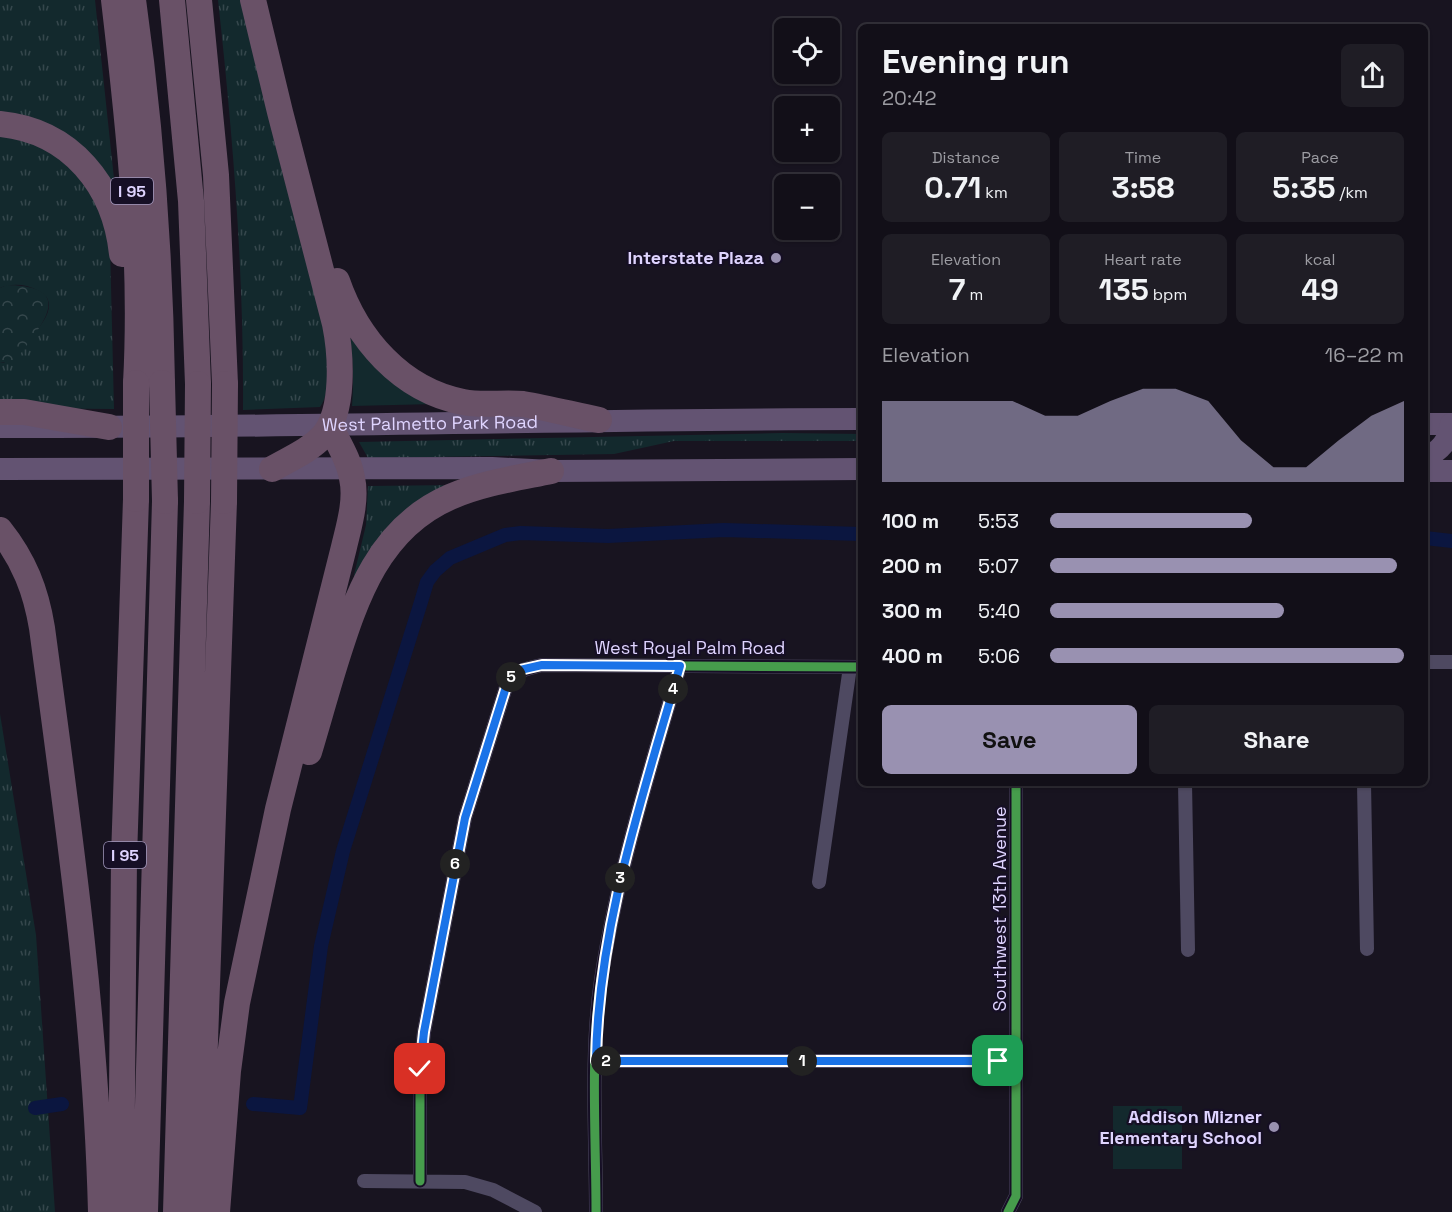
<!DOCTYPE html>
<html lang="en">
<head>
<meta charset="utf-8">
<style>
	:root { --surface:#120f18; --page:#1f1d25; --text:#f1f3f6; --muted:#9c9ca2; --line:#312f37; --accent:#9991b1 }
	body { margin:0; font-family:"Space Grotesk",sans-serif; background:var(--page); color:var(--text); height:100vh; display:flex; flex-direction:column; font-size:22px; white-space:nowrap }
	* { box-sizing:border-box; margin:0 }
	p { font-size:20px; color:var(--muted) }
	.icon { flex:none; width:33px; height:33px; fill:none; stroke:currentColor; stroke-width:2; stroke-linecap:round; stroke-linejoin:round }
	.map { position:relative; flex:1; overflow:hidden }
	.drawer { position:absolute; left:858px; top:24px; width:570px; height:762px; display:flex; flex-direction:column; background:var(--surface); border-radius:9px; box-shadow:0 2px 4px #0004,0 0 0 2px var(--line) }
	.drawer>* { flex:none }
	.buttons { position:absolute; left:774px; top:18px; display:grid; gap:12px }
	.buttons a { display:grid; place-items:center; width:66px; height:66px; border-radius:9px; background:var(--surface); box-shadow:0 2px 4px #0004,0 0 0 2px var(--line); font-size:30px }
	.pin { position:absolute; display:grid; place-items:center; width:51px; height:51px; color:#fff; margin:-26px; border-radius:12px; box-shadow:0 3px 9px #0006 }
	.km { position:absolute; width:30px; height:30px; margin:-15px; border-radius:50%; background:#222; color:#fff; font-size:16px; line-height:30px; text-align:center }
	.round { display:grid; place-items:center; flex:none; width:63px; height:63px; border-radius:9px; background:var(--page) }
	.headline { display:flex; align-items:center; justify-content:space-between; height:102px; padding:0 24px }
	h1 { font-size:33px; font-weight:800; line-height:45px }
	.figures { display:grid; grid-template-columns:repeat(3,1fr); gap:9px; height:102px; padding:6px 24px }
	.figures div { display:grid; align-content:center; border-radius:9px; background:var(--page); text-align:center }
	.figures b { font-size:30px; font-weight:800 }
	.figures small { font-size:16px; font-weight:400 }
	.figures p { font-size:16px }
	.chart { height:168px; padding:12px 24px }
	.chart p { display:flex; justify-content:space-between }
	.chart svg { width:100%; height:108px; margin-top:6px; fill:var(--accent); opacity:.7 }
	.cta { display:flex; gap:12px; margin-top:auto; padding:12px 24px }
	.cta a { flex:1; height:69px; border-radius:9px; background:var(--accent); color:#111; font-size:24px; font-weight:800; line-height:69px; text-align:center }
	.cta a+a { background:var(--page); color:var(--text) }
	ul { padding:0 24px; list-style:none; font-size:20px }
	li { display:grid; grid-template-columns:96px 72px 1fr; align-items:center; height:45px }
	li i { height:15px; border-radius:8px; background:var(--accent) }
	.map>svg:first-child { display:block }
	.grass { fill:url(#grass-tufts) }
	.forest { fill:url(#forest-crowns) }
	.garden { fill:#13292d }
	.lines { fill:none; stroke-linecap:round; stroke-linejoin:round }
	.canal { stroke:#0b1640; stroke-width:14 }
	.minor { stroke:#4e4961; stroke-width:14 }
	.primary { stroke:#635372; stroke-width:22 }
	.motorway { stroke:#695167; stroke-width:26 }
	.motorway-bridge { stroke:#695167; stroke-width:26 }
	.cycleway-casing { stroke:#160f25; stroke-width:13 }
	.cycleway { stroke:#469c4c; stroke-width:9 }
	.route-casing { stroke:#fff; stroke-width:12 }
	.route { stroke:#1a73e8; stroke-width:8 }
	.poi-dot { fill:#9991b1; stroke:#160f25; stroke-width:2 }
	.labels { text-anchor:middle; stroke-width:4.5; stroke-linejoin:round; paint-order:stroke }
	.shield { fill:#160f25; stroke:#a399be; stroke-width:1.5 }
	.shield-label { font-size:16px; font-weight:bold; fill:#dfd4ff }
	.poi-label { font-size:18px; font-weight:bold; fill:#dfd4ff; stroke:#160f25; text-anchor:end }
	.street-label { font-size:18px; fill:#dfd4ff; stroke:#160f25 }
</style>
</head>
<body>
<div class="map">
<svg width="1452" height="1212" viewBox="0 0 1452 1212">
	<defs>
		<pattern id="grass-tufts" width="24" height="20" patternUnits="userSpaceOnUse" patternTransform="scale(1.5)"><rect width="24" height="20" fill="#13292d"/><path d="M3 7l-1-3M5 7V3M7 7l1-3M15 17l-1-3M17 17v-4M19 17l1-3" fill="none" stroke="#35474c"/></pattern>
		<pattern id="forest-crowns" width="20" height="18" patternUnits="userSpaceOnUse" patternTransform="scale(1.5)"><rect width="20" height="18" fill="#13292d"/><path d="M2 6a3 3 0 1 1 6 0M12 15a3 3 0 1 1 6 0" fill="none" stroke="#35474c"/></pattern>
	</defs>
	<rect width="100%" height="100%" fill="#181420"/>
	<!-- grass -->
	<path class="grass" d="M 0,0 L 95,0 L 115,188 L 0,118 Z
		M 218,0 L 246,0 C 258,58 268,116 283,174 C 294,219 348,370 320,407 L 243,410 C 244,273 233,136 218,0 Z
		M 0,133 L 51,150 L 77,175 L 97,204 L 110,245 L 114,409 L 0,408 L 0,362 L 4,363 C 18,349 73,306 37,290 C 26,284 11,283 0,288 Z
		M 782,433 L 861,434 L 861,441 L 674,441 L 614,454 L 368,458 L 359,442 Z
		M 456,485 L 354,579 L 354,575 L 366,525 L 368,486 Z
		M 0,714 L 36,935 L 55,1212 L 0,1212 Z"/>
	<!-- forest -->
	<path class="forest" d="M 7,285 C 53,286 60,302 32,338 C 27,344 21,355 14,360 C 9,362 5,363 0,362 L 0,288 Z"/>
	<!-- garden -->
	<path class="garden" d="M 349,328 L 437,404 L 352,406 C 354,379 353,355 349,328 Z
		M 1113,1106 L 1182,1106 L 1182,1169 L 1113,1169 Z"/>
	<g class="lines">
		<!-- canal -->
		<path class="canal" d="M 1425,538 L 1452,541
			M 253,1104 L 300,1108 L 321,946 L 343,851 L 421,602 L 427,582 L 435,571 L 450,558 L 505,535 L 521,533 L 608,536 L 724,530 L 861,534
			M 35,1108 L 62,1104"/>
		<!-- minor -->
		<path class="minor" d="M 1425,662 L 1452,662
			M 1185,783 L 1188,950
			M 1364,783 L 1367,949
			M 819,882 L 850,667
			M 596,1061 L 1016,1061
			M 364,1181 L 465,1182 L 493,1190 L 535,1212
			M 420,1181 L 420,1069 L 424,1032 L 465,818 L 506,687 C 516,669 523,670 542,665 L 861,667
			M 596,1212 C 596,1137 590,1054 601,980 C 617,873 650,770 680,666
			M 1008,1212 L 1016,1196 L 1016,783"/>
		<!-- primary -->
		<g class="primary">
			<path d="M 1425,424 L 1452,424"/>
			<path id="s1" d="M 0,427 C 287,428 574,419 861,419"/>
			<path d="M 1425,458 C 1441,450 1448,442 1451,424"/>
			<path d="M 0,469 L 492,468 L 551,471 L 861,469"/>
			<path d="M 1425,471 L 1452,471"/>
		</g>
		<!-- motorway -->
		<path class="motorway" d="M 114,0 C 129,127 143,256 136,383
			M 133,0 C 151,127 160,255 162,383
			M 172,0 L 191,201 L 198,384
			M 199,0 L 216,175 L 225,384
			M 253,0 L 280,112 L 335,324 C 341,354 345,411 323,436 C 309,451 289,459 272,469
			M 0,124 C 71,131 115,186 122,254
			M 337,281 C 357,339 401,390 463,402 C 483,406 503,402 523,404 C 548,408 574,415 599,420
			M 0,412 L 24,412 L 109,427
			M 0,530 C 24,560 36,591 42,628 C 68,822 96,1016 101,1212
			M 309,752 C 318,722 326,693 335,664 C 356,597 379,528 450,497 C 482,483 517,478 551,471
			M 121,1212 L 124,857 L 136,499
			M 145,1212 L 165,501
			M 176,1212 L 197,501
			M 199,1212 L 224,501
			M 217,1212 L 228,1071 L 237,1003 L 278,809 L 344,547 C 349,526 357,500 352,478 C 349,459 338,443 330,426"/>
		<!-- motorway-bridge -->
		<path class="motorway-bridge" d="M 162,383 L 165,501
			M 136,499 L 136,383
			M 197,501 L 198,384
			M 224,501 L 225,384"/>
		<defs>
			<path id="cycleway" d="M 420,1181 L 420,1069 L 424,1032 L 465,818 L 506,687 C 516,669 523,670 542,665 L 861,667
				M 596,1212 C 596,1137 590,1054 601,980 C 617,873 650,770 680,666
				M 1008,1212 L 1016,1196 L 1016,783"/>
		</defs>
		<!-- cycleway casing -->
		<use href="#cycleway" class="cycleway-casing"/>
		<!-- cycleway -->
		<use href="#cycleway" class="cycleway"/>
	</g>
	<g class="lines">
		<defs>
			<path id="route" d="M 420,1069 L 424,1032 L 465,818 L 506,687 L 513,675 L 520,670 L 542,665 L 680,666 C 643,796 598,926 596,1061 L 998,1061"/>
		</defs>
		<!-- route casing -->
		<use href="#route" class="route-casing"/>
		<!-- route -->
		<use href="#route" class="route"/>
	</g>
	<!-- markers -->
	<g class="poi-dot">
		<circle cx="776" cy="258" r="6"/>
		<circle cx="1274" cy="1127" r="6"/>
	</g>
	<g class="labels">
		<!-- shield labels -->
		<g class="shield">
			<rect x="111" y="178" width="42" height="26" rx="4.5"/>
			<rect x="104" y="842" width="42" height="26" rx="4.5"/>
		</g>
		<g class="shield-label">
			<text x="132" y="197">I 95</text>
			<text x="125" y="861">I 95</text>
		</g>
		<!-- poi labels -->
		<g class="poi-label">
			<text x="764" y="264">Interstate Plaza</text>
			<text x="1262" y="1123">Addison Mizner<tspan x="1262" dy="21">Elementary School</tspan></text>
		</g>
		<!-- street labels -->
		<g class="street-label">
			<text dy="6" stroke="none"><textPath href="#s1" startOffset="430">West Palmetto Park Road</textPath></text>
			<text x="690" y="654">West Royal Palm Road</text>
			<text transform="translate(1000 909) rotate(-90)" y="6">Southwest 13th Avenue</text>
		</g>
	</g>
</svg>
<div class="buttons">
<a><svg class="icon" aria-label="locate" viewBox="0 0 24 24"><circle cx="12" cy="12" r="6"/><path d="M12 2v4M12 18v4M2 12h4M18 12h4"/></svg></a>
<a>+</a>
<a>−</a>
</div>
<div class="pin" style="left:998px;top:1061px;background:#1e9e55"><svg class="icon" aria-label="arrive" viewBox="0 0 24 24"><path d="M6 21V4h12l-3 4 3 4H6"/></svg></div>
<div class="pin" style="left:420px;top:1069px;background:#d93025"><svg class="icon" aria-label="check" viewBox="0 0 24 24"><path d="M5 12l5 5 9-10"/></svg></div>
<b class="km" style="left:802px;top:1061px">1</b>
<b class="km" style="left:606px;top:1061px">2</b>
<b class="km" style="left:620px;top:878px">3</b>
<b class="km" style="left:673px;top:689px">4</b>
<b class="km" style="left:511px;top:677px">5</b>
<b class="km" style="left:455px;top:864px">6</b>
<section class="drawer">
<div class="headline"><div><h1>Evening run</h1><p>20:42</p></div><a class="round"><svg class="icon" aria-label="share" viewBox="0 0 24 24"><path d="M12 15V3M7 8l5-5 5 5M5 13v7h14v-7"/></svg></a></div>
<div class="figures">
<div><p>Distance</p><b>0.71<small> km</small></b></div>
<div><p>Time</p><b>3:58</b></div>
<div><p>Pace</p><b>5:35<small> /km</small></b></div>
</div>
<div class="figures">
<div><p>Elevation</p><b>7<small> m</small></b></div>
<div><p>Heart rate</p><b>135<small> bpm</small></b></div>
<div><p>kcal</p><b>49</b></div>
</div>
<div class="chart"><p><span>Elevation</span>16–22 m</p>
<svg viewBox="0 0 160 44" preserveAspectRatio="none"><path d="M0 44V11L10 11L20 11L30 11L40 11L50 17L60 17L70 11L80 6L90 6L100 11L110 27L120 38L130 38L140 27L150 17L160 11V44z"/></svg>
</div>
<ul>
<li><b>100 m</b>5:53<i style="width:57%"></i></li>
<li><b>200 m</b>5:07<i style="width:98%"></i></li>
<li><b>300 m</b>5:40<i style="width:66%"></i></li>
<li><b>400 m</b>5:06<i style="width:100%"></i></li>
</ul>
<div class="cta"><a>Save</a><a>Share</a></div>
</section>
</div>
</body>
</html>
